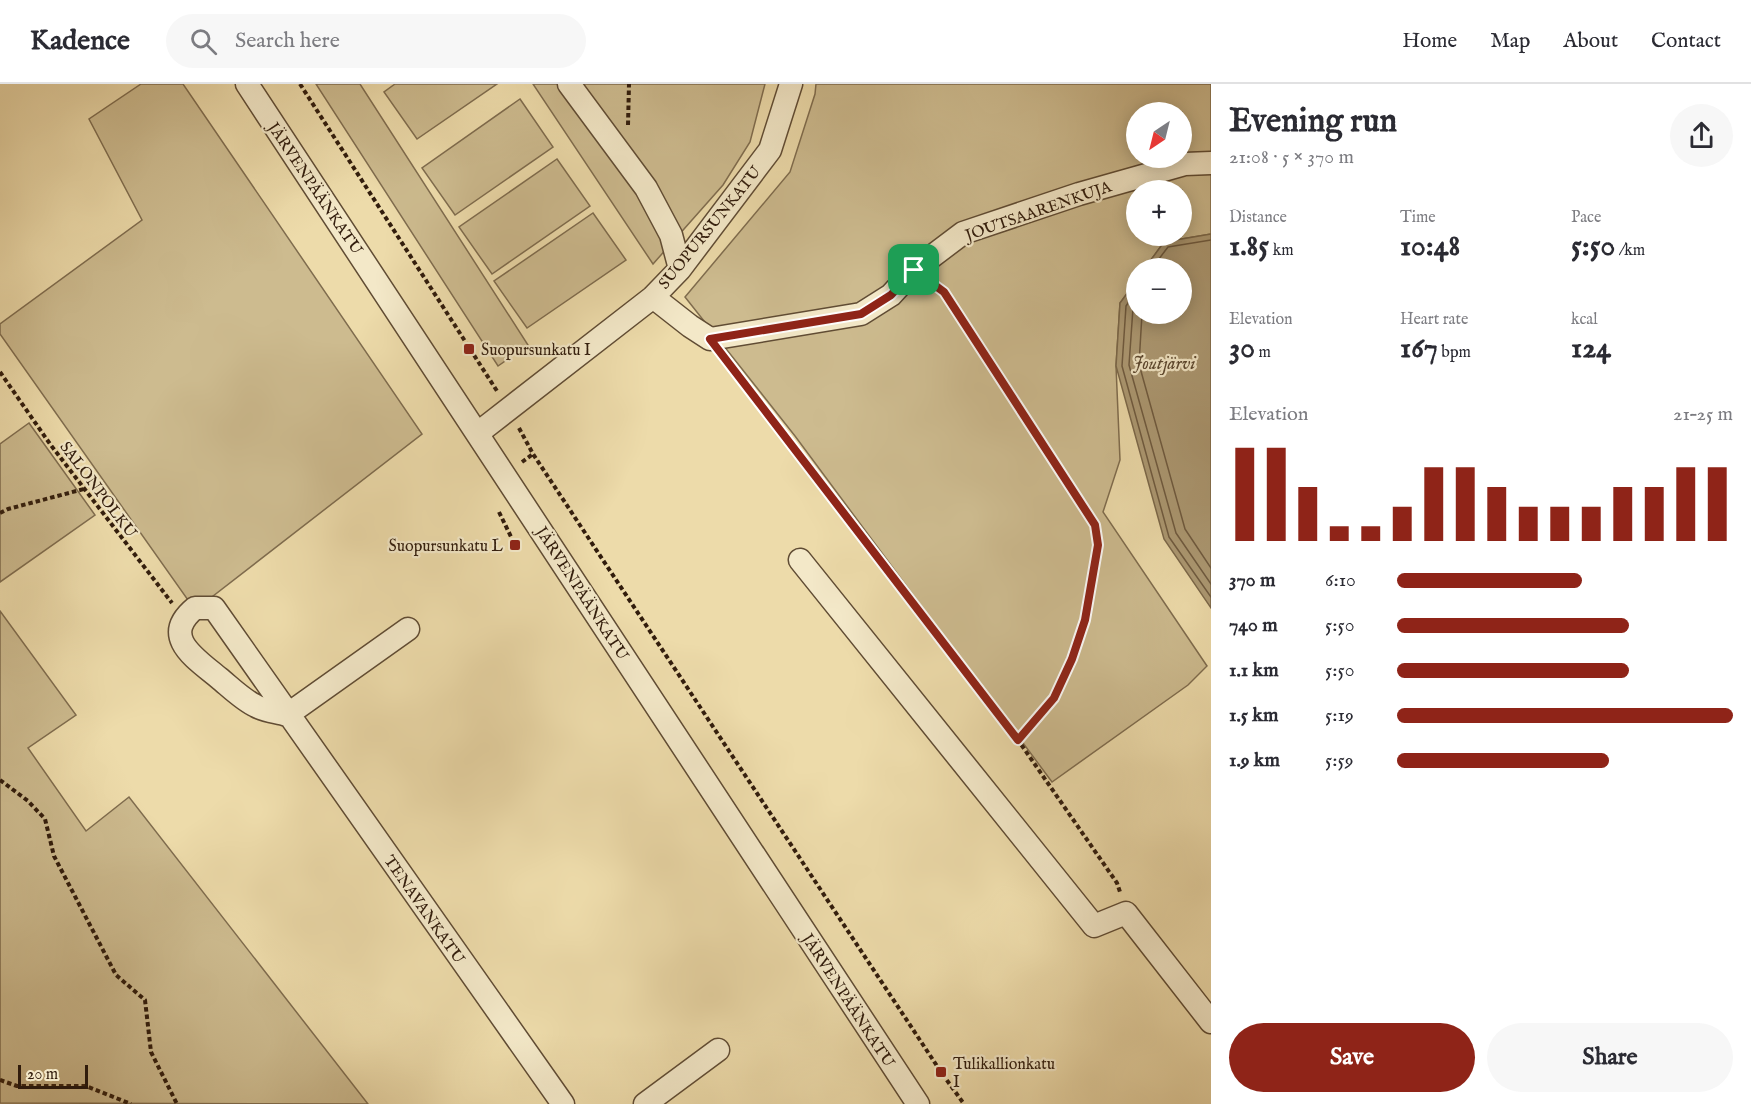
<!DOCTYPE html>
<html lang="en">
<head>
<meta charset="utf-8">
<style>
	:root { --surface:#fff; --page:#f7f7f7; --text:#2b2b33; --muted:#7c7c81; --line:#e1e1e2; --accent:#8f2418 }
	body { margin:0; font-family:"IM FELL English",serif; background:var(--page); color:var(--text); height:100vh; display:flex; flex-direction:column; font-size:22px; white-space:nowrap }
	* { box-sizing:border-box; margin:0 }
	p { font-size:20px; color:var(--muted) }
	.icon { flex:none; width:33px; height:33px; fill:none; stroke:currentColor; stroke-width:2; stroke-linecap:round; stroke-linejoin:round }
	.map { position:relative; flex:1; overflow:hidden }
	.details { display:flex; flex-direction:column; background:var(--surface); width:540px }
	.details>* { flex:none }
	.needle { width:39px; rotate:215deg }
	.buttons { position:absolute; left:1126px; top:18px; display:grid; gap:12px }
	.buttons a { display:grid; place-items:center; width:66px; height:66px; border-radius:50%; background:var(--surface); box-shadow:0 3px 15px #0003; font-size:30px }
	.scale { position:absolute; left:18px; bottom:15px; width:70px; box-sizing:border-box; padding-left:6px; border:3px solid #311c0c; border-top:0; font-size:16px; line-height:21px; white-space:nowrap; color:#311c0c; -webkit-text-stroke:4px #f3e8c8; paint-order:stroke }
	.pin { position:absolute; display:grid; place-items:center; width:51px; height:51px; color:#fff; margin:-26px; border-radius:12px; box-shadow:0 3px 9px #0006 }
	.round { display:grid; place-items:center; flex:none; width:63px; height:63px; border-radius:32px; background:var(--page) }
	.summary { display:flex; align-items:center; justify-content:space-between; height:102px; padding:0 18px }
	h1 { font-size:33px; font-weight:700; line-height:45px }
	.metrics { display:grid; grid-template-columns:repeat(3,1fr); gap:9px; height:102px; padding:6px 18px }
	.metrics div { display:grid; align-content:center }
	.metrics b { font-size:30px; font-weight:700 }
	.metrics small { font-size:16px; font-weight:400 }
	.metrics p { font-size:16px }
	.chart { height:168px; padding:12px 18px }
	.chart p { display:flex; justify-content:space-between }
	.chart svg { width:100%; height:108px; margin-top:6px; stroke:var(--accent); stroke-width:6 }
	.button { display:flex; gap:12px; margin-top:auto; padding:12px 18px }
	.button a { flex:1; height:69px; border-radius:36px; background:var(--accent); color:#fff; font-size:24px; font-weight:700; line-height:69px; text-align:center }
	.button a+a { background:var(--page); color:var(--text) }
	ul { padding:0 18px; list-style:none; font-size:20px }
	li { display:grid; grid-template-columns:96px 72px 1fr; align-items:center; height:45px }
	li i { height:15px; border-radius:8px; background:var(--accent) }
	header { display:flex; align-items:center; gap:36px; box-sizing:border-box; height:84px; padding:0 30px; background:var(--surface); border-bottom:2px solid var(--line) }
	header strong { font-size:28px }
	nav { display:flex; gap:33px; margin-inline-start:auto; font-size:21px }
	.search { width:420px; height:54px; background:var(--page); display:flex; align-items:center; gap:15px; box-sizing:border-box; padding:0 21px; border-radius:33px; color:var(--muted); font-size:22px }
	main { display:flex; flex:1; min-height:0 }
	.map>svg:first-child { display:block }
	.green { fill:#cdbb8f; stroke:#7f6c4e; stroke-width:1.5; fill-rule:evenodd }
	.water { fill:#ad9a74; stroke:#7b684a; stroke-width:1.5 }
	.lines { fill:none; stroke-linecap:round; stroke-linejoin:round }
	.shore { stroke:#6f5b40; stroke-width:1.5 }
	.minor-casing { stroke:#604c34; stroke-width:25 }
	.path { stroke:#311c0c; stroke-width:4; stroke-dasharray:4.5 3; stroke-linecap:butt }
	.minor { stroke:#f3e8c8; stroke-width:22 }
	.route-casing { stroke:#fff; stroke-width:12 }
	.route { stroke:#8f2418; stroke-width:8 }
	.poi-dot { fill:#8f2418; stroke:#f3e8c8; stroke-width:2 }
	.labels { text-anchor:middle; stroke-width:4.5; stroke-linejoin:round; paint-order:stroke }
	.street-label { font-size:16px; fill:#311c0c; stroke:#f3e8c8 }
	.poi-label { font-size:16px; fill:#311c0c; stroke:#f3e8c8; text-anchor:start }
	.water-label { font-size:18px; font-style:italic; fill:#5c4830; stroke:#f3e8c8 }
</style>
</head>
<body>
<header>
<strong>Kadence</strong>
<div class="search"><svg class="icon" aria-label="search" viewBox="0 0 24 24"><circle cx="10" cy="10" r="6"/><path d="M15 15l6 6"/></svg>Search here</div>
<nav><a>Home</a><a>Map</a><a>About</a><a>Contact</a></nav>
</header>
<main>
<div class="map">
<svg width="1211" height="1020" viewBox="0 0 1211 1020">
	<rect width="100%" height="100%" fill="#eddbaa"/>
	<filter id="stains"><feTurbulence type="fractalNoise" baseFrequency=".00333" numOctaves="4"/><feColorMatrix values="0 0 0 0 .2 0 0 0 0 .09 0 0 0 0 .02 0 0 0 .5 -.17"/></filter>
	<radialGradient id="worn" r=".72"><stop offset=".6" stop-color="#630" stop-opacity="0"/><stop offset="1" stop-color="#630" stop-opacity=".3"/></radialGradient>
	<!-- green -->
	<path class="green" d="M 141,0 L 183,0 L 422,350 L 195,526 L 0,250 L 0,240 L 142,136 L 89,35 Z
		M 316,0 L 360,0 L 528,261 L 498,282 Z
		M 395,0 L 497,0 L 417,55 L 384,8 Z
		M 533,0 L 765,0 L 750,58 L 723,101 L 653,180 Z
		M 816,0 L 1211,0 L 1211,150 L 1164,158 L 1145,184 L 1137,184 L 1137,196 L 1120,219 L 1116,282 L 1120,376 L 1103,428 L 1207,582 L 1188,601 L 1052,698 L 795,352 L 685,213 L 790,88 L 815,10 ZM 1137,28 L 1182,28 L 1182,74 L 1137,74 ZM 1137,106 L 1182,106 L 1182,152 L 1137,152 Z
		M 520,15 L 553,63 L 455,131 L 422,84 Z
		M 557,75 L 590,122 L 492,190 L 459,143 Z
		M 593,129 L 626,176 L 527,244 L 494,197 Z
		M 29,339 L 95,431 L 0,498 L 0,360 Z
		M 0,527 L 76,631 L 28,664 L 86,747 L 129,713 L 368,1020 L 0,1019 Z"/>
	<!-- water -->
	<path class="water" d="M 1211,150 L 1211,524 L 1164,455 L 1116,282 L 1120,219 L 1137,196 L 1137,230 L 1182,230 L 1182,184 L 1145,184 L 1164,158 Z"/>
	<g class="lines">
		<!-- shore -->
		<path class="shore" d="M 1152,184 L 1168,163 L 1211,156
			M 1137,206 L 1126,222 L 1122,282 L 1169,453 L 1211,513
			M 1137,219 L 1133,224 L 1129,281 L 1176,449 L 1211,500
			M 1142,230 L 1139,280 L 1185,445 L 1211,484"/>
		<defs>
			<path id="minor" d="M 247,0 L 918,1020
				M 569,0 L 646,104 L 671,151 L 680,185
				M 653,213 L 690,242 L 710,255 L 861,230 L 891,211 L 914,186 L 963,149 L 1079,110 L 1185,80 L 1211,79
				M 478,349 L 653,213 L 680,185 L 770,66 L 791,0
				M 800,476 L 1094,842 L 1126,829 L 1211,938
				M 408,545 L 287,631 C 277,628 265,627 256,622 C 243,616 230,603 219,594 C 195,574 160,553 195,524 L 214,524 L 563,1020
				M 645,1020 L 718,966"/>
		</defs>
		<!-- minor casing -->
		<use href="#minor" class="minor-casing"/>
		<!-- path -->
		<path class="path" d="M 300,0 L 497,307
			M 628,41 L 629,0
			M 933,200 L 944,208 L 1095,441 L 1098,461 L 1085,535 L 1072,575 L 1054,614 L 1018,656
			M 725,274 L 1018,656 L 1117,799 L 1120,808
			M 0,288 L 50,360 L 172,519
			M 519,344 L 533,370 L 941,988 L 964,1020
			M 522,378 L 533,370
			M 499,428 L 515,461
			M 0,429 L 8,425 L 84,405
			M 0,696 L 28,717 L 45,735 L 54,772 L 116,891 L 145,916 L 151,968 L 177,1020
			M 0,996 L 17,1002 L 86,1002 L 131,1020"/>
		<!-- minor -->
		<use href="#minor" class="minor"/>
	</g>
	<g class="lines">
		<defs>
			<path id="route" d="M 914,186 L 944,208 L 1095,441 L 1098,461 L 1085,536 L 1072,575 L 1054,614 L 1018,656 L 710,255 L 861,230 L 891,211 Z"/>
		</defs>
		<!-- route casing -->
		<use href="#route" class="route-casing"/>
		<!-- route -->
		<use href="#route" class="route"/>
	</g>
	<!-- markers -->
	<g class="poi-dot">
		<rect x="463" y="259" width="12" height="12" rx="3"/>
		<rect x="509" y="455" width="12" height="12" rx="3"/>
		<rect x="935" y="982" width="12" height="12" rx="3"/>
	</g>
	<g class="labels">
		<!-- street labels -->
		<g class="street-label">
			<text transform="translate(316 104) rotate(56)" y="6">JÄRVENPÄÄNKATU</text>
			<text transform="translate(1038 126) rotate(-19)" y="6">JOUTSAARENKUJA</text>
			<text transform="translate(709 143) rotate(-51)" y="6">SUOPURSUNKATU</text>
			<text transform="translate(99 405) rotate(53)" y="6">SALONPOLKU</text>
			<text transform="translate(583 509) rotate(57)" y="6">JÄRVENPÄÄNKATU</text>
			<text transform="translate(425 825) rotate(55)" y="6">TENAVANKATU</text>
			<text transform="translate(849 916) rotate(57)" y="6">JÄRVENPÄÄNKATU</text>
		</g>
		<!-- poi labels -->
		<g class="poi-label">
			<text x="481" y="271">Suopursunkatu I</text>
			<text x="503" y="467" text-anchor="end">Suopursunkatu L</text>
			<text x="953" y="985">Tulikallionkatu<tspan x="953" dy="18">I</tspan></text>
		</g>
		<!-- water labels -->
		<g class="water-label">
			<text x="1164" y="285">Joutjärvi</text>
		</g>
	</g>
	<rect width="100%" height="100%" filter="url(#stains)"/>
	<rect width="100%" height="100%" fill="url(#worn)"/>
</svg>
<div class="buttons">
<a><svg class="needle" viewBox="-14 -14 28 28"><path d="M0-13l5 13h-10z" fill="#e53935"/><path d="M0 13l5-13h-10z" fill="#7c7c81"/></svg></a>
<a>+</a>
<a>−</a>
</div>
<div class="scale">20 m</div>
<div class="pin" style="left:914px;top:186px;background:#1e9e55"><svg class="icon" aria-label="arrive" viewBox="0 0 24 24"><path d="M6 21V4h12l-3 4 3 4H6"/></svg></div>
</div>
<section class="details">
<div class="summary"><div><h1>Evening run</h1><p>21:08 · 5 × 370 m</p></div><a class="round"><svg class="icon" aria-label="share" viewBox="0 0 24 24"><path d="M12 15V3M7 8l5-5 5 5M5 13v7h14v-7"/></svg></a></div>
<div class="metrics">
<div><p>Distance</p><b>1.85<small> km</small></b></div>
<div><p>Time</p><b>10:48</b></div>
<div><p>Pace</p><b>5:50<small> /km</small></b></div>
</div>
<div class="metrics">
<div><p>Elevation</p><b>30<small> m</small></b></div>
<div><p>Heart rate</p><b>167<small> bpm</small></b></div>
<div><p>kcal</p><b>124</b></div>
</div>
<div class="chart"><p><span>Elevation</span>21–25 m</p>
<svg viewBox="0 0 160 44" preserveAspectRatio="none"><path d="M5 44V6M15 44V6M25 44V22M35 44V38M45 44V38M55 44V30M65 44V14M75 44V14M85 44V22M95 44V30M105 44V30M115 44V30M125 44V22M135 44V22M145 44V14M155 44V14"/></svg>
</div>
<ul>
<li><b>370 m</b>6:10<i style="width:55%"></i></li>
<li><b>740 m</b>5:50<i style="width:69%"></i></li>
<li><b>1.1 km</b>5:50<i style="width:69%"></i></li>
<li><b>1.5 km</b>5:19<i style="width:100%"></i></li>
<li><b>1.9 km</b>5:59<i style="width:63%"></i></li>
</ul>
<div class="button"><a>Save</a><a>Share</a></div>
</section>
</main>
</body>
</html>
